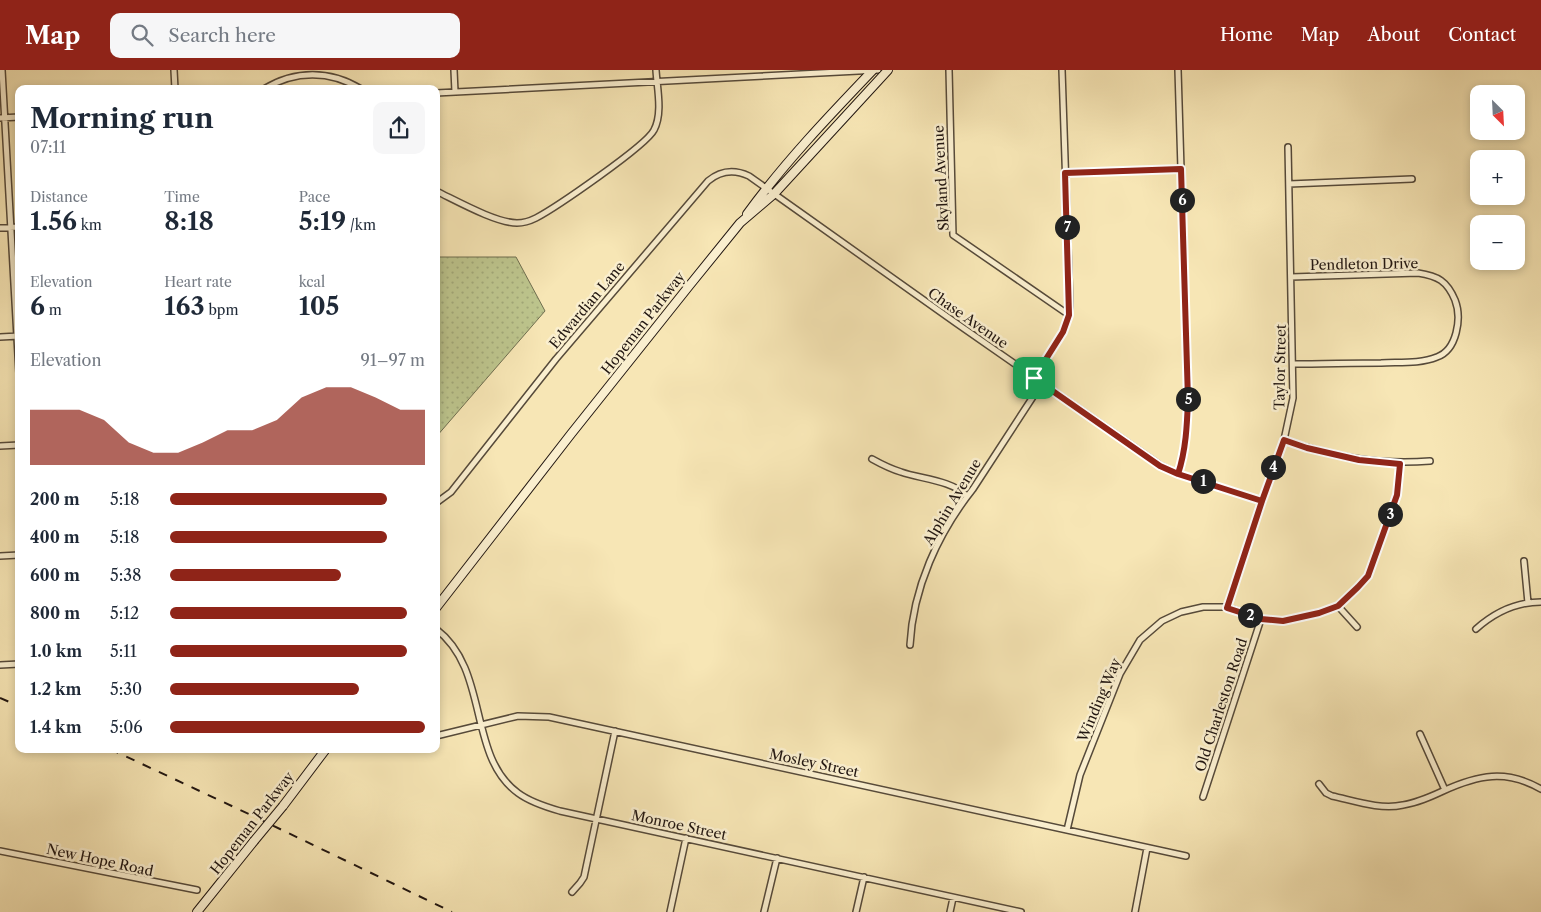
<!DOCTYPE html>
<html lang="en">
<head>
<meta charset="utf-8">
<style>
	:root { --surface:#fff; --page:#f6f6f7; --text:#1f2937; --muted:#747a83; --accent:#8f2418 }
	body { margin:0; font-family:"Libre Caslon Text",serif; background:var(--page); color:var(--text); height:100vh; display:flex; flex-direction:column; font-size:19px; white-space:nowrap }
	* { box-sizing:border-box; margin:0 }
	p { font-size:16px; color:var(--muted) }
	.icon { flex:none; width:28px; height:28px; fill:none; stroke:currentColor; stroke-width:2; stroke-linecap:round; stroke-linejoin:round }
	.map { position:relative; flex:1; overflow:hidden }
	.drawer { position:absolute; left:15px; top:15px; width:425px; height:668px; display:flex; flex-direction:column; background:var(--surface); border-radius:10px; box-shadow:0 2px 8px #0003 }
	.drawer>* { flex:none }
	.needle { width:32px; rotate:156deg }
	.tools { position:absolute; left:1470px; top:15px; display:grid; gap:10px }
	.tools a { display:grid; place-items:center; width:55px; height:55px; border-radius:10px; background:var(--surface); box-shadow:0 2px 8px #0003; font-size:25px }
	.pin { position:absolute; display:grid; place-items:center; width:42px; height:42px; color:#fff; margin:-21px; border-radius:10px; box-shadow:0 2px 8px #0006 }
	.km { position:absolute; width:25px; height:25px; margin:-12px; border-radius:50%; background:#222; color:#fff; font-size:14px; line-height:25px; text-align:center }
	.round { display:grid; place-items:center; flex:none; width:52px; height:52px; border-radius:10px; background:var(--page) }
	.overview { display:flex; align-items:center; justify-content:space-between; height:85px; padding:0 15px }
	h1 { font-size:28px; font-weight:700; line-height:38px }
	.stats { display:grid; grid-template-columns:repeat(3,1fr); gap:8px; height:85px; padding:5px 15px }
	.stats div { display:grid; align-content:center }
	.stats b { font-size:25px; font-weight:700 }
	.stats small { font-size:14px; font-weight:400 }
	.stats p { font-size:14px }
	.chart { height:140px; padding:10px 15px }
	.chart p { display:flex; justify-content:space-between }
	.chart svg { width:100%; height:90px; margin-top:5px; fill:var(--accent); opacity:.7 }
	ul { padding:0 15px; list-style:none; font-size:16px }
	li { display:grid; grid-template-columns:80px 60px 1fr; align-items:center; height:38px }
	li i { height:12px; border-radius:6px; background:var(--accent) }
	header { display:flex; align-items:center; gap:30px; box-sizing:border-box; height:70px; padding:0 25px; background:var(--accent); color:#fff }
	header strong { font-size:24px }
	nav { display:flex; gap:28px; margin-inline-start:auto; font-size:18px }
	.search { width:350px; height:45px; background:var(--page); display:flex; align-items:center; gap:12px; box-sizing:border-box; padding:0 18px; border-radius:10px; color:var(--muted); font-size:19px }
	.map>svg:first-child { display:block }
	.green { fill:url(#green-dots); stroke:#6f6e4f }
	.lines { fill:none; stroke-linecap:round; stroke-linejoin:round }
	.minor-casing { stroke:#564a3a; stroke-width:8 }
	.secondary-casing { stroke:#211611; stroke-width:10 }
	.minor { stroke:#faefcf; stroke-width:5 }
	.secondary { stroke:#faefcf; stroke-width:8 }
	.rail { stroke:#211611; stroke-width:2; stroke-dasharray:9 9; stroke-linecap:butt }
	.secondary-bridge-casing { stroke:#211611; stroke-width:10; stroke-linecap:butt }
	.secondary-bridge { stroke:#faefcf; stroke-width:8 }
	.route-casing { stroke:#fff; stroke-width:10 }
	.route { stroke:#8f2418; stroke-width:6 }
	.labels { text-anchor:middle; stroke-width:5; stroke-linejoin:round; paint-order:stroke }
	.street-label { font-size:14px; fill:#211611; stroke:#faefcf }
</style>
</head>
<body>
<header>
<strong>Map</strong>
<div class="search"><svg class="icon" aria-label="search" viewBox="0 0 24 24"><circle cx="10" cy="10" r="6"/><path d="M15 15l6 6"/></svg>Search here</div>
<nav><a>Home</a><a>Map</a><a>About</a><a>Contact</a></nav>
</header>
<div class="map">
<svg width="1541" height="842" viewBox="0 0 1541 842">
	<defs>
		<pattern id="green-dots" width="8" height="8" patternUnits="userSpaceOnUse" patternTransform="scale(1.25)"><rect width="8" height="8" fill="#bdc58d"/><path d="M2 2h.1M6 6h.1" fill="none" stroke="#a2a879" stroke-width="1.8" stroke-linecap="round"/></pattern>
	</defs>
	<rect width="100%" height="100%" fill="#f7e6b5"/>
	<filter id="stains"><feTurbulence type="fractalNoise" baseFrequency=".004" numOctaves="4"/><feColorMatrix values="0 0 0 0 .2 0 0 0 0 .09 0 0 0 0 .02 0 0 0 .5 -.17"/></filter>
	<radialGradient id="worn" r=".72"><stop offset=".6" stop-color="#630" stop-opacity="0"/><stop offset="1" stop-color="#630" stop-opacity=".3"/></radialGradient>
	<!-- green -->
	<path class="green" d="M 436,187 L 516,187 L 545,241 L 436,367 Z"/>
	<g class="lines">
		<defs>
			<path id="minor" d="M 2,0 L 19,303
				M 174,0 L 175,19
				M 454,0 L 455,22
				M 949,0 L 953,165 L 1069,245
				M 1178,0 L 1188,330 C 1187,355 1186,380 1178,404
				M 264,19 C 295,0 330,0 361,19
				M 436,23 L 878,0
				M 0,48 L 19,47
				M 1065,103 L 1181,99
				M 1289,114 L 1412,109
				M 436,121 C 457,131 496,153 517,153 C 524,153 530,151 536,148 C 555,138 646,76 654,60 C 663,43 657,18 656,0
				M 0,158 L 19,157
				M 1291,207 L 1418,203 C 1438,206 1447,211 1455,230 C 1462,248 1457,280 1437,287 C 1420,294 1399,292 1381,293 C 1352,293 1322,294 1293,294
				M 0,267 L 19,266
				M 1034,308 C 1048,285 1067,263 1070,237 L 1062,0
				M 1284,370 C 1334,387 1378,395 1430,391
				M 0,376 L 19,375
				M 872,389 C 881,394 891,399 901,402 C 921,409 951,410 967,426
				M 436,433 L 451,422 L 556,289 L 708,111 C 720,101 734,99 749,106 L 956,253 L 1160,395 L 1178,404 L 1262,431
				M 0,486 L 19,485
				M 1524,491 L 1528,533
				M 1338,536 L 1357,557
				M 1227,537 L 1273,399 L 1284,370 L 1293,328 L 1288,77
				M 436,559 C 490,600 467,686 518,723 C 530,732 546,737 560,741 L 1021,842
				M 1476,559 C 1494,543 1516,532 1541,532
				M 910,575 C 913,518 938,463 973,419 L 1042,313
				M 0,595 L 19,594
				M 1420,664 L 1445,720
				M 436,666 L 518,646 L 549,647 L 1186,786
				M 1319,714 L 1326,723 L 1332,726 C 1355,731 1380,740 1403,735 C 1417,733 1430,727 1443,721 C 1478,705 1506,699 1541,719
				M 1203,727 L 1261,549
				M 1067,760 L 1080,705 L 1120,604 L 1140,570 L 1162,551 L 1181,542 L 1203,537 L 1227,537 L 1261,549 L 1283,551 L 1319,543 L 1338,536 L 1358,517 L 1368,506 L 1397,425 L 1400,394
				M 0,781 L 197,820
				M 572,822 L 580,813 L 584,807 L 615,661
				M 670,842 L 686,768
				M 764,842 L 777,788
				M 856,842 L 864,807
				M 950,842 L 953,828
				M 1135,842 L 1147,778"/>
			<path id="secondary" d="M 747,144 C 785,92 829,46 873,0
				M 436,538 L 571,364 L 689,216 L 740,153 L 774,124 L 888,0
				M 283,736 L 326,679
				M 197,842 L 254,771"/>
		</defs>
		<!-- minor casing -->
		<use href="#minor" class="minor-casing"/>
		<!-- secondary casing -->
		<use href="#secondary" class="secondary-casing"/>
		<!-- minor -->
		<use href="#minor" class="minor"/>
		<!-- secondary -->
		<use href="#secondary" class="secondary"/>
		<!-- rail -->
		<path class="rail" d="M 0,628 L 19,636
			M 110,679 L 251,745 L 452,842"/>
		<defs>
			<path id="secondary-bridge" d="M 254,771 L 283,736"/>
		</defs>
		<!-- secondary-bridge casing -->
		<use href="#secondary-bridge" class="secondary-bridge-casing"/>
		<!-- secondary-bridge -->
		<use href="#secondary-bridge" class="secondary-bridge"/>
	</g>
	<g class="lines">
		<defs>
			<path id="route" d="M 1034,308 L 1160,396 L 1178,404 L 1262,431 L 1227,538 L 1261,549 L 1283,551 L 1319,543 L 1338,536 L 1358,517 L 1368,506 L 1397,425 L 1400,394 L 1359,390 L 1307,378 L 1284,370 L 1262,431 L 1178,404 C 1186,380 1187,355 1188,330 L 1181,99 L 1065,103 L 1069,245 L 1063,262 L 1034,308"/>
		</defs>
		<!-- route casing -->
		<use href="#route" class="route-casing"/>
		<!-- route -->
		<use href="#route" class="route"/>
	</g>
	<g class="labels">
		<!-- street labels -->
		<g class="street-label">
			<text transform="translate(941 108) rotate(-93)" y="5">Skyland Avenue</text>
			<text transform="translate(1364 194) rotate(-1)" y="5">Pendleton Drive</text>
			<text transform="translate(587 235) rotate(-50)" y="5">Edwardian Lane</text>
			<text transform="translate(968 248) rotate(35)" y="5">Chase Avenue</text>
			<text transform="translate(643 253) rotate(-52)" y="5">Hopeman Parkway</text>
			<text transform="translate(1280 297) rotate(-89)" y="5">Taylor Street</text>
			<text transform="translate(952 432) rotate(-59)" y="5">Alphin Avenue</text>
			<text transform="translate(1099 630) rotate(-67)" y="5">Winding Way</text>
			<text transform="translate(1221 635) rotate(-72)" y="5">Old Charleston Road</text>
			<text transform="translate(814 693) rotate(12)" y="5">Mosley Street</text>
			<text transform="translate(252 753) rotate(-52)" y="5">Hopeman Parkway</text>
			<text transform="translate(679 755) rotate(12)" y="5">Monroe Street</text>
			<text transform="translate(100 790) rotate(12)" y="5">New Hope Road</text>
		</g>
	</g>
	<rect width="100%" height="100%" filter="url(#stains)"/>
	<rect width="100%" height="100%" fill="url(#worn)"/>
</svg>
<div class="tools">
<a><svg class="needle" viewBox="-14 -14 28 28"><path d="M0-13l5 13h-10z" fill="#e53935"/><path d="M0 13l5-13h-10z" fill="#747a83"/></svg></a>
<a>+</a>
<a>−</a>
</div>
<div class="pin" style="left:1034px;top:308px;background:#1e9e55"><svg class="icon" aria-label="arrive" viewBox="0 0 24 24"><path d="M6 21V4h12l-3 4 3 4H6"/></svg></div>
<b class="km" style="left:1203px;top:411px">1</b>
<b class="km" style="left:1250px;top:545px">2</b>
<b class="km" style="left:1390px;top:444px">3</b>
<b class="km" style="left:1273px;top:397px">4</b>
<b class="km" style="left:1188px;top:329px">5</b>
<b class="km" style="left:1182px;top:130px">6</b>
<b class="km" style="left:1067px;top:157px">7</b>
<section class="drawer">
<div class="overview"><div><h1>Morning run</h1><p>07:11</p></div><a class="round"><svg class="icon" aria-label="share" viewBox="0 0 24 24"><path d="M12 15V3M7 8l5-5 5 5M5 13v7h14v-7"/></svg></a></div>
<div class="stats">
<div><p>Distance</p><b>1.56<small> km</small></b></div>
<div><p>Time</p><b>8:18</b></div>
<div><p>Pace</p><b>5:19<small> /km</small></b></div>
</div>
<div class="stats">
<div><p>Elevation</p><b>6<small> m</small></b></div>
<div><p>Heart rate</p><b>163<small> bpm</small></b></div>
<div><p>kcal</p><b>105</b></div>
</div>
<div class="chart"><p><span>Elevation</span>91–97 m</p>
<svg viewBox="0 0 160 44" preserveAspectRatio="none"><path d="M0 44V17L10 17L20 17L30 22L40 33L50 38L60 38L70 33L80 27L90 27L100 22L110 11L120 6L130 6L140 11L150 17L160 17V44z"/></svg>
</div>
<ul>
<li><b>200 m</b>5:18<i style="width:85%"></i></li>
<li><b>400 m</b>5:18<i style="width:85%"></i></li>
<li><b>600 m</b>5:38<i style="width:67%"></i></li>
<li><b>800 m</b>5:12<i style="width:93%"></i></li>
<li><b>1.0 km</b>5:11<i style="width:93%"></i></li>
<li><b>1.2 km</b>5:30<i style="width:74%"></i></li>
<li><b>1.4 km</b>5:06<i style="width:100%"></i></li>
</ul>
</section>
</div>
</body>
</html>
